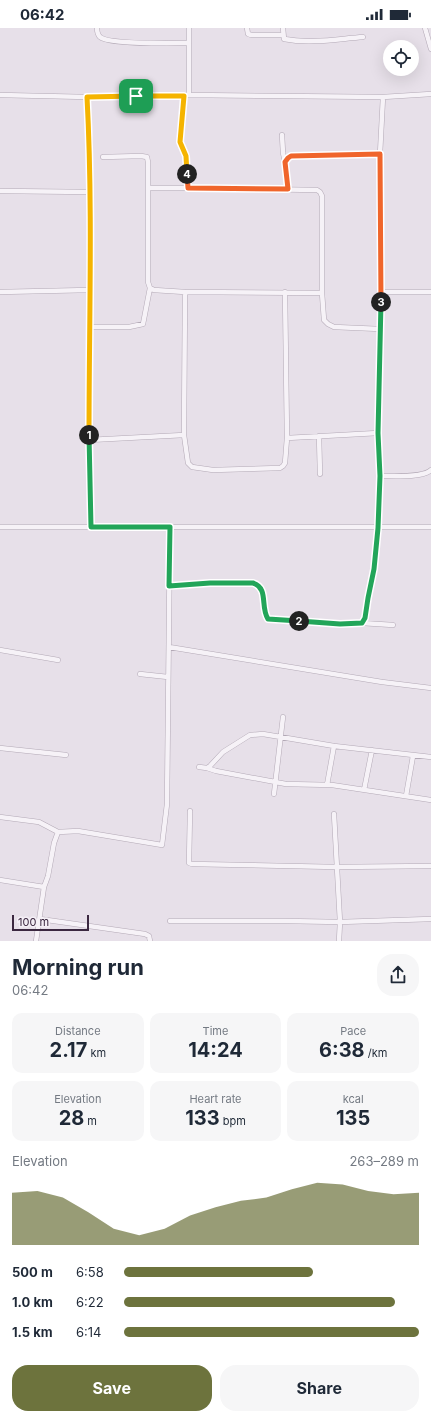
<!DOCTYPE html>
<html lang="en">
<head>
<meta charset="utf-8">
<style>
	:root { --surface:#fff; --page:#f6f6f7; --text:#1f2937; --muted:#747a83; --accent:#6d733d }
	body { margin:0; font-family:Inter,sans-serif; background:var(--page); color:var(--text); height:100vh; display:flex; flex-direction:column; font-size:15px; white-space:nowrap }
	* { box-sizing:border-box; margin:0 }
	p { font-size:13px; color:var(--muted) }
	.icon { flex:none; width:22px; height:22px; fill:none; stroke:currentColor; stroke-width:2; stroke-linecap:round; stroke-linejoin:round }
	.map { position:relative; height:913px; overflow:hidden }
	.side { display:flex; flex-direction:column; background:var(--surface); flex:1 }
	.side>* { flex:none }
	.fabs { position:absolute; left:383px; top:12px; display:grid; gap:8px }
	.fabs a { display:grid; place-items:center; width:36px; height:36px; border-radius:50%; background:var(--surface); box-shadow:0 4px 16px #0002; font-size:20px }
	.scale { position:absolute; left:12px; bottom:10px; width:77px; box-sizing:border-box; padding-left:4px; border:2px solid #3b2840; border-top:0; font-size:11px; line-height:14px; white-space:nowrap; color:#3b2840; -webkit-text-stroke:3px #f4eff6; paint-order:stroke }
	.pin { position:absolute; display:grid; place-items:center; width:34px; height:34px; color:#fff; margin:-17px; border-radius:8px; box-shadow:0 2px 6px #0006 }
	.km { position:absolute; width:20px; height:20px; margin:-10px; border-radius:50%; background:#222; color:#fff; font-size:11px; line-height:20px; text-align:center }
	.round { display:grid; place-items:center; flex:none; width:42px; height:42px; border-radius:16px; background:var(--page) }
	.overview { display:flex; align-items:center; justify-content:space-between; height:68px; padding:0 12px }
	h1 { font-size:22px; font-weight:700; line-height:30px }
	.figures { display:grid; grid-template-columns:repeat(3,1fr); gap:6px; height:68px; padding:4px 12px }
	.figures div { display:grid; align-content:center; border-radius:10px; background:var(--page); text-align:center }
	.figures b { font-size:20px; font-weight:700 }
	.figures small { font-size:11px; font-weight:400 }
	.figures p { font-size:11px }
	.chart { height:112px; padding:8px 12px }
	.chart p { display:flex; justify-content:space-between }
	.chart svg { width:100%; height:72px; margin-top:4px; fill:var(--accent); opacity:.7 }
	.cta { display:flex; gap:8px; margin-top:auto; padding:8px 12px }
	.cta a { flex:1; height:46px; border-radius:16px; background:var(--accent); color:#fff; font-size:16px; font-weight:700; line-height:46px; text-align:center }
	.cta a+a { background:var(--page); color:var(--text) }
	ul { padding:0 12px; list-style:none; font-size:13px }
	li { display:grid; grid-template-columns:64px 48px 1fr; align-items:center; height:30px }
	li i { height:10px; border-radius:5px; background:var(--accent) }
	.status { display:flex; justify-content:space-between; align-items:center; height:28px; padding:0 20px; background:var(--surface); direction:ltr }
	.status svg { height:11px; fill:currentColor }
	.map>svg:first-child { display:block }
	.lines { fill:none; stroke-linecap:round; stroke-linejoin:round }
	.minor-casing { stroke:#b3a9b6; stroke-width:5.5 }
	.minor { stroke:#f6f2f7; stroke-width:4.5 }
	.split-1-casing { stroke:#fff; stroke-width:8 }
	.split-2-casing { stroke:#fff; stroke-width:8 }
	.split-3-casing { stroke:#fff; stroke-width:8 }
	.split-4-casing { stroke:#fff; stroke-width:8 }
	.split-5-casing { stroke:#fff; stroke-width:8 }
	.split-1 { stroke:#f5b400; stroke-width:5 }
	.split-2 { stroke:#22a559; stroke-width:5 }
	.split-3 { stroke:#22a559; stroke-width:5 }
	.split-4 { stroke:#f0652b; stroke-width:5 }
	.split-5 { stroke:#f5b400; stroke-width:5 }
</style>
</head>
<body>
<div class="status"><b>06:42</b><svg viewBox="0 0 49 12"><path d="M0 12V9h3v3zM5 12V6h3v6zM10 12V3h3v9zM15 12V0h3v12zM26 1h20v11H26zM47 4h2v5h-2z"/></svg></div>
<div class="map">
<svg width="431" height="913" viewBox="0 0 431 913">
	<rect width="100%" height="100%" fill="#e7e0e9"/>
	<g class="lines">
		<defs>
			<path id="minor" d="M 97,0 C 97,3 98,7 100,9 C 109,17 174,15 189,15
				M 189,0 L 189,67
				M 247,0 L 248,6 L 251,7 L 283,7
				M 283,0 L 284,11 C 310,16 337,11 363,9
				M 425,0 L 431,21
				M 0,67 L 87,69 L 189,67 L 383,69 L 431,66
				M 184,67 L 180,114 L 187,128 L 188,160 L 317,162 L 320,164 L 322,168 L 322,265 L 324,292 L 328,296 L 334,299 L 380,301
				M 87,69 L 90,120 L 89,412 L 91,499
				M 282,107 L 283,125 L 285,134
				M 103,129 L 141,128 L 147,129 L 148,134 L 148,254 L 150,260 L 154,262 L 185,264 L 322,265
				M 148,160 L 188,160
				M 288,161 L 285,134 L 291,128 L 380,126
				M 0,163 L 90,164
				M 0,264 L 89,262
				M 185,264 L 184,407 L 188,435 L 192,439 L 213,442 L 280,440 L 283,438 L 285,435 L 287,410
				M 285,264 L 287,410 L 378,405
				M 381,264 L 431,264
				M 89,299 L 129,299 L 143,296 L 150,260
				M 319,408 L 320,446
				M 89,412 L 184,407
				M 380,448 C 392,448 423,450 431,442
				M 0,499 L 431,499
				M 169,558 L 210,555 L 253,555 C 272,560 257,587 272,592 L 340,596 L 362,595 L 365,590 L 368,570 L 374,541 L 378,500 L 380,448 L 378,405 L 381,264 L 380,126 L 383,69
				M 362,595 L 393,597
				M 169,619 L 382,654 L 431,660
				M 0,622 L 58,632
				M 140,646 L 168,649
				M 0,720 L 66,727
				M 199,739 L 207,740 L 210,738 L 223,724 L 250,707 L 263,706 L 334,718 L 431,729
				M 207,740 L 216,743 L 286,756 L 332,757 L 431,772
				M 327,757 L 334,718
				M 364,762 L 372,722
				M 274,766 L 283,689
				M 406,768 L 413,728
				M 190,783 L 189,835 L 192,836 L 336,839 L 431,838
				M 334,786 L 340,894 L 339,913
				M 0,789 L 39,794 L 58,804 L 78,803 L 162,817 L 167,776 L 170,499
				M 0,852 L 44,859
				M 40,891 L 145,906 L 149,908 L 150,913
				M 170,893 L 286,893 L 340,894 L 431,891
				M 36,913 L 44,859 L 48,848 L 54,815 L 58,804"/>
		</defs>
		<!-- minor casing -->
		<use href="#minor" class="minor-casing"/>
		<!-- minor -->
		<use href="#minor" class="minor"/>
	</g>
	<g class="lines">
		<defs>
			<path id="split-1" d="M 89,407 C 89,294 93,181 87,69 L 136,68"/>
			<path id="split-2" d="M 89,407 L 91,499 L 170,499 L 169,558 L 210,555 L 253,555 C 269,560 260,579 268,591 L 299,593"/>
			<path id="split-3" d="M 299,593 L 340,596 L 362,595 L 365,590 L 368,570 L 374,541 L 378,500 L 380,448 L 378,405 L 381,274"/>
			<path id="split-4" d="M 187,146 L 188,160 L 288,161 L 285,134 L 288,130 L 291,128 L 380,126 L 381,274"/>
			<path id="split-5" d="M 136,68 L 184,68 L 180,114 L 186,128 L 187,146"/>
		</defs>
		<!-- split-1 casing -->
		<use href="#split-1" class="split-1-casing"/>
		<!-- split-2 casing -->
		<use href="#split-2" class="split-2-casing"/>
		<!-- split-3 casing -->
		<use href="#split-3" class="split-3-casing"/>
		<!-- split-4 casing -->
		<use href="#split-4" class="split-4-casing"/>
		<!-- split-5 casing -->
		<use href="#split-5" class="split-5-casing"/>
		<!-- split-1 -->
		<use href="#split-1" class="split-1"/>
		<!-- split-2 -->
		<use href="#split-2" class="split-2"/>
		<!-- split-3 -->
		<use href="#split-3" class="split-3"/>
		<!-- split-4 -->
		<use href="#split-4" class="split-4"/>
		<!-- split-5 -->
		<use href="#split-5" class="split-5"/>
	</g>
</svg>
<div class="fabs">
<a><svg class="icon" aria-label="locate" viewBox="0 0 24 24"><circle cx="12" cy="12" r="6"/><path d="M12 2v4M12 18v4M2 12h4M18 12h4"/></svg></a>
</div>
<div class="scale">100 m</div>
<div class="pin" style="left:136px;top:68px;background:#1e9e55"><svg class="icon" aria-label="arrive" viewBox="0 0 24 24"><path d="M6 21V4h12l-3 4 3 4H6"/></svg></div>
<b class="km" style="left:89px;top:407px">1</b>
<b class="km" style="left:299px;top:593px">2</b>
<b class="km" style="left:381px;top:274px">3</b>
<b class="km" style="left:187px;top:146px">4</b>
</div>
<section class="side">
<div class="overview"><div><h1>Morning run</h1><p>06:42</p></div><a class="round"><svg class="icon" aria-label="share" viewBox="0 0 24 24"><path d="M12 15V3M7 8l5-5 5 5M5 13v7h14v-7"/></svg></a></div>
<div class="figures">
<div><p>Distance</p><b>2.17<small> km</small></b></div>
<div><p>Time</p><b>14:24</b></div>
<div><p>Pace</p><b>6:38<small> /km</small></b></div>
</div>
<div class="figures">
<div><p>Elevation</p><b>28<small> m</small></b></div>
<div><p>Heart rate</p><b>133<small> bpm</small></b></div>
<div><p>kcal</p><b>135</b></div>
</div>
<div class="chart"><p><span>Elevation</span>263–289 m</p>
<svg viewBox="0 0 160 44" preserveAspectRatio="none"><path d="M0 44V12L10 11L20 15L30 24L40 34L50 38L60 34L70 26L80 21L90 17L100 15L110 10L120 6L130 7L140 11L150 13L160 12V44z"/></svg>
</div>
<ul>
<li><b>500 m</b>6:58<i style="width:64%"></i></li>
<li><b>1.0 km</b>6:22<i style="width:92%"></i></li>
<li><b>1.5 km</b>6:14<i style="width:100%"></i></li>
</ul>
<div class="cta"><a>Save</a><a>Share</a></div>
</section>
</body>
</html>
